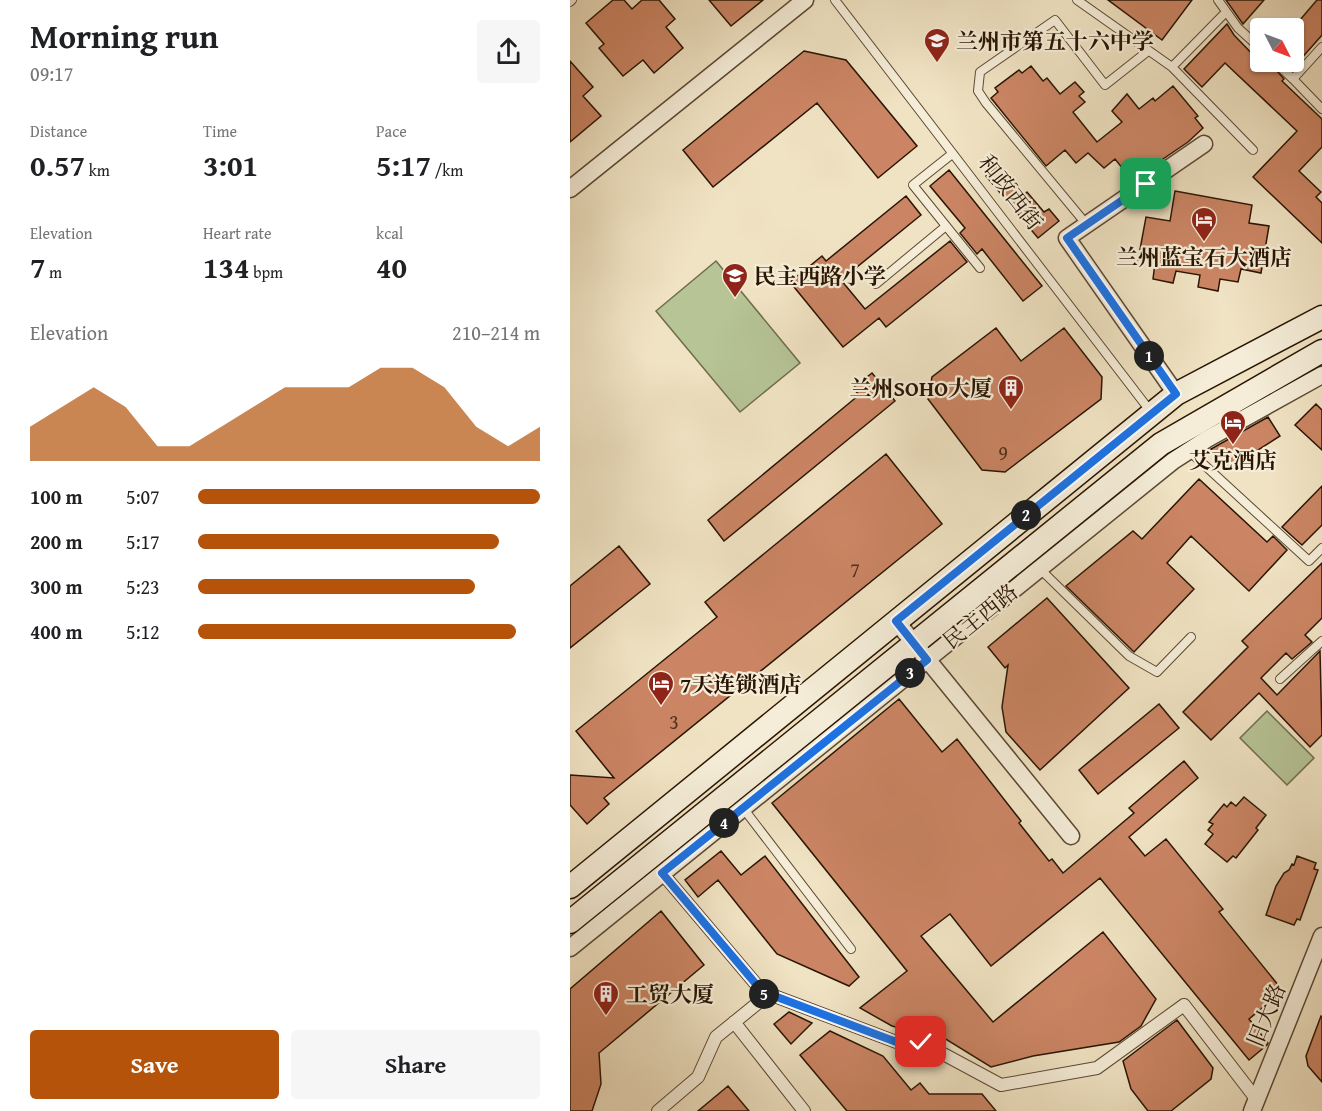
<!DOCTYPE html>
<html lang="en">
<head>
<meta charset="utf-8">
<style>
	:root { --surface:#fff; --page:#f6f6f6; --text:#202124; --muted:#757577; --accent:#b45309 }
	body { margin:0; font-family:"Gentium Book Plus","Noto Serif SC",serif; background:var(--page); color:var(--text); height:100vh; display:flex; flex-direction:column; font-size:22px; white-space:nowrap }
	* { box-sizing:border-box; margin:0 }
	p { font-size:20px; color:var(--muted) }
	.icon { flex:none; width:33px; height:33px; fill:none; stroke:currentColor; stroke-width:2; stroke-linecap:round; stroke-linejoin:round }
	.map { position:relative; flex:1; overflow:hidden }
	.drawer { display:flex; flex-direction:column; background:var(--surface); width:570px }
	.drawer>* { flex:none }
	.needle { width:39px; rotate:132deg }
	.controls { position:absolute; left:680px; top:18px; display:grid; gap:12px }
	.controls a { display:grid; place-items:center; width:54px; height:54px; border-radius:6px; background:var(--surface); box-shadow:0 2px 4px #0004; font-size:30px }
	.pin { position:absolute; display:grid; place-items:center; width:51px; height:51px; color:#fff; margin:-26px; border-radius:12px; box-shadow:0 3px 9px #0006 }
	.km { position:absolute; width:30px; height:30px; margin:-15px; border-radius:50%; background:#222; color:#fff; font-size:16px; line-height:30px; text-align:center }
	.round { display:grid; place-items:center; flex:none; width:63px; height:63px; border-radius:6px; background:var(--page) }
	.headline { display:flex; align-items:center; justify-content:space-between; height:102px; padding:0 30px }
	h1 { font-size:33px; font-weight:600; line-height:45px }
	.figures { display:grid; grid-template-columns:repeat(3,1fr); gap:9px; height:102px; padding:6px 30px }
	.figures div { display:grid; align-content:center }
	.figures b { font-size:30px; font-weight:600 }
	.figures small { font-size:16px; font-weight:400 }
	.figures p { font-size:16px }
	.chart { height:168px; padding:12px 30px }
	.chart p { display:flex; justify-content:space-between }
	.chart svg { width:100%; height:108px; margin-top:6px; fill:var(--accent); opacity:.7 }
	.button { display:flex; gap:12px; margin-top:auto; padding:12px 30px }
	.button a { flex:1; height:69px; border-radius:6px; background:var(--accent); color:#fff; font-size:24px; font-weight:600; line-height:69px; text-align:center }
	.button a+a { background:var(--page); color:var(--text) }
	ul { padding:0 30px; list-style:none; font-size:20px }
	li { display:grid; grid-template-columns:96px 72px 1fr; align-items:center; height:45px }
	li i { height:15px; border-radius:8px; background:var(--accent) }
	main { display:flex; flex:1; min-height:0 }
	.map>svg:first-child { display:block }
	.green { fill:#b6c496; stroke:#706c4c; stroke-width:1.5 }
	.building { fill:#cb8564; stroke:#291503; stroke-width:1.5 }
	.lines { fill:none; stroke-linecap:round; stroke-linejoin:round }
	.service-casing { stroke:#5b4833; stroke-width:10 }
	.pedestrian-casing { stroke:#5b4833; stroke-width:14 }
	.minor-casing { stroke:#5b4833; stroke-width:19 }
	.secondary-casing { stroke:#291503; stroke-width:25 }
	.service { stroke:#f5edd8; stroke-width:8 }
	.pedestrian { stroke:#f5edd8; stroke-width:12 }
	.minor { stroke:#f5edd8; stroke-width:16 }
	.secondary { stroke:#f5edd8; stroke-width:22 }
	.route-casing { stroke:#fff; stroke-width:12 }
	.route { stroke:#1a73e8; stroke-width:8 }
	.labels { text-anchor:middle; stroke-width:4.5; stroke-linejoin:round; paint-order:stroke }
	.number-label { font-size:20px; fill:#52311b }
	.poi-label { font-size:22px; font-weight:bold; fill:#291503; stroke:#f5edd8; text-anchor:start }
	.street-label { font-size:22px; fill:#291503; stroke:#f5edd8 }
</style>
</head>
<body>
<main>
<section class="drawer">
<div class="headline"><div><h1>Morning run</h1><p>09:17</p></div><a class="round"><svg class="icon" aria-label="share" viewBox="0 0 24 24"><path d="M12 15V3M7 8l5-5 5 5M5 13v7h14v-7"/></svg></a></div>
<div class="figures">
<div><p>Distance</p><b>0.57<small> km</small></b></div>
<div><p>Time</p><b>3:01</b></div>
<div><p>Pace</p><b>5:17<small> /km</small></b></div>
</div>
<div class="figures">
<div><p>Elevation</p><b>7<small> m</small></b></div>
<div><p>Heart rate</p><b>134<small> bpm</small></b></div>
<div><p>kcal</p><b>40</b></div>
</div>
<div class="chart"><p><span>Elevation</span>210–214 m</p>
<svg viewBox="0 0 160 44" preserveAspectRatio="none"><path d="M0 44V30L10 22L20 14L30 22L40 38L50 38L60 30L70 22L80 14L90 14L100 14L110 6L120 6L130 14L140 30L150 38L160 30V44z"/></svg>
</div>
<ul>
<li><b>100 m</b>5:07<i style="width:100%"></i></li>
<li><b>200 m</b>5:17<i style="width:88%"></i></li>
<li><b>300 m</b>5:23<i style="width:81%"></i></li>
<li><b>400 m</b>5:12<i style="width:93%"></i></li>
</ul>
<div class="button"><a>Save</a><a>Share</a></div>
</section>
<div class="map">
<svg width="752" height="1111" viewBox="0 0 752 1111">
	<rect width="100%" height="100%" fill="#f0e3c3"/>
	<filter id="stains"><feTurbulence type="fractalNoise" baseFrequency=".00333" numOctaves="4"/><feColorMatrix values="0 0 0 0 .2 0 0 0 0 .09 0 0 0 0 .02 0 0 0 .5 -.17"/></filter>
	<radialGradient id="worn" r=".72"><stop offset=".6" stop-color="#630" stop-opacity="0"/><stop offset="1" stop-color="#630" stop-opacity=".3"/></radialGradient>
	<!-- green -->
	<path class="green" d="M 146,261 L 230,363 L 170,412 L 86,311 Z
		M 697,711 L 744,758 L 717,785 L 670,738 Z"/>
	<!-- building -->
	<path class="building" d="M 43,0 L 54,0 L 62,9 L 72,0 L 89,0 L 105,19 L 96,27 L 113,48 L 84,73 L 73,60 L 53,76 L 29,48 L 34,44 L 16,23 Z
		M 139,0 L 193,0 L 161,26 Z
		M 538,0 L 622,0 L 592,40 Z
		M 656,0 L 694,0 L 673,24 Z
		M 747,0 L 752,0 L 752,35 L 722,69 L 714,62 L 723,62 L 723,28 Z
		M 657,24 L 664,35 L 690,62 L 699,62 L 714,79 L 712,81 L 752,119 L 752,147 L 729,171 L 751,192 L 746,197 L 752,203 L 752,243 L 683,177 L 727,131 L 655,63 L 632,87 L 614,69 Z
		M 234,51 L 276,60 L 347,146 L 308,178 L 247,103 L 143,187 L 113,150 Z
		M 0,61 L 23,87 L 13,96 L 31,116 L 0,142 Z
		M 461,66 L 473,81 L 477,78 L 490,94 L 505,82 L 514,92 L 509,96 L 515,102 L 503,112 L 527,142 L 552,122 L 542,111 L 557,94 L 569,109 L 583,98 L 585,101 L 603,86 L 628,116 L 625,118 L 633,128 L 618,142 L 562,180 L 545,159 L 534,168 L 518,153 L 506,163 L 495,150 L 476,166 L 421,98 L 428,92 L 425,88 L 449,70 L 452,73 Z
		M 430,165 L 455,194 L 457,192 L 474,212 L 479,209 L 489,221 L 468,238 L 416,176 Z
		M 379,170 L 472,286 L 453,301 L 412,249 L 407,254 L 390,233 L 395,228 L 360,186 Z
		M 605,191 L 682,205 L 679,223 L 699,226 L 691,273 L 671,269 L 668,282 L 650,279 L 648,291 L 628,287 L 630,275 L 606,271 L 603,283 L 583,279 L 585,263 L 568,260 L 576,217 L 600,221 Z
		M 336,196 L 351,215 L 271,280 L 295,309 L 380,241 L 397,262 L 316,327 L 309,318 L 273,347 L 220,282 L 252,256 L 256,261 Z
		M 426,328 L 451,361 L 494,328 L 532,377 L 531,399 L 435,472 L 412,470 L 358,399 L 362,377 Z
		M 302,373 L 325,401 L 154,541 L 138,520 L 289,395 L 283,388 Z
		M 746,404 L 752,410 L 752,450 L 725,425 Z
		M 698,417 L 710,436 L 655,471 L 641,449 Z
		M 316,454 L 372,524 L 34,798 L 39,804 L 17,824 L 0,805 L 0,775 L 44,778 L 6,731 L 147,617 L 135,602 Z
		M 629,479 L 697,542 L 703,536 L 717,550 L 679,591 L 621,536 L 597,563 L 624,589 L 564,652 L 496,586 L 563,531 L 572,539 Z
		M 752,486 L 752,525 L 732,545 L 712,527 Z
		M 49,546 L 80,584 L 0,648 L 0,586 Z
		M 752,563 L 752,618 L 735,635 L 742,642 L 722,659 L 716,653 L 691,678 L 707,695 L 750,651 L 752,735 L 740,747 L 689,693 L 641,740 L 613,712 L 678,647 L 672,641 Z
		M 477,598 L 559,688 L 470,770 L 436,732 L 432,707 L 438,665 L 435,668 L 418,647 Z
		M 329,699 L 372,752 L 387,739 L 451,821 L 449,823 L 479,861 L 482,859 L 493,873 L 564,813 L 559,808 L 614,761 L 628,778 L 559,837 L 575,856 L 596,839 L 653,909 L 649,912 L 713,991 L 679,1019 L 698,1043 L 697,1045 L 679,1060 L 530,878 L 421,966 L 380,914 L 351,936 L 423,1022 L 533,932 L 586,999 L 571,1026 L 549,1042 L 463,1056 L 421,1067 L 353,1025 L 340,1031 L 322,1026 L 290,1008 L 337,971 L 202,803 Z
		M 589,704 L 609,728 L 528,794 L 509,770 Z
		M 674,797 L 696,815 L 686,828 L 688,830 L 666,858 L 663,856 L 657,862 L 635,844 L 643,834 L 638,830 L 643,824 L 639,822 L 654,804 L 657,807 L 661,802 L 666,806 Z
		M 151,851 L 171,875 L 195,856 L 289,977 L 279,986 L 207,954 L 148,880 L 128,897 L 115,880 Z
		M 727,856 L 746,863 L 744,869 L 748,870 L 730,920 L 727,919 L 724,925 L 696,915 L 706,886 L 714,873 L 719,870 L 722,864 L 724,865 Z
		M 91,911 L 134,965 L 29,1053 L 31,1084 L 22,1111 L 0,1111 L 0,989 Z
		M 219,1012 L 242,1023 L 221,1044 L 204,1024 Z
		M 751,1016 L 752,1017 L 752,1082 L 738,1066 L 736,1056 Z
		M 607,1020 L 643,1068 L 641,1079 L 601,1111 L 578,1111 L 561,1089 L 553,1061 Z
		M 260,1031 L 313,1056 L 341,1090 L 350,1083 L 359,1094 L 412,1094 L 426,1111 L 277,1111 L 230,1055 Z
		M 158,1086 L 179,1111 L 128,1111 Z"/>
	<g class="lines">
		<defs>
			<path id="service" d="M 265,0 L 581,412
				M 507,0 L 602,67 L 683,150
				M 648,0 L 668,28 L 690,48
				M 0,2 L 2,0
				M 705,62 L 723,79 L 752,47
				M 602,67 L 656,12
				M 723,79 L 752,109
				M 382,154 L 343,185 L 410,268
				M 517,225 L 416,103 L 408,91 L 410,72 L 485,20 L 535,85 L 578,51
				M 306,284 L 376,226
				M 618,450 L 739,561 L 752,548
				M 469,568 L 559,656 L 587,672 L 621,637
				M 710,679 L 752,641
				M 173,808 L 281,949"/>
			<path id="pedestrian" d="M 92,873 L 196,996
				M 164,1022 L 234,1111
				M 88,1111 L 128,1077 L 146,1037 L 199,994 L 329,1043 L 351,1042 L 431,1085 L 527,1068 L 614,1005 L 687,1100"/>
			<path id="minor" d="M 0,189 L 235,0
				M 606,394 L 497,238 L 634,144
				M 326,621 L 501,836
				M 0,948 L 603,461 L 637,439 L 752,375
				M 682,1111 L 752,936"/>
			<path id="secondary" d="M 0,887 L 606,394 L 752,317
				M 0,922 L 591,444 L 752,351"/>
		</defs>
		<!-- service casing -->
		<use href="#service" class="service-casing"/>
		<!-- pedestrian casing -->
		<use href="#pedestrian" class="pedestrian-casing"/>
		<!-- minor casing -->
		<use href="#minor" class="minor-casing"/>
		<!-- secondary casing -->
		<use href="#secondary" class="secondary-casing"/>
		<!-- service -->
		<use href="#service" class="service"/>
		<!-- pedestrian -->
		<use href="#pedestrian" class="pedestrian"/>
		<!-- minor -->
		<use href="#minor" class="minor"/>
		<!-- secondary -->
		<use href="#secondary" class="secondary"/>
	</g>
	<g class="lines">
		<defs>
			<path id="route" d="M 351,1042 L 329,1043 L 199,994 L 196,996 L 92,873 L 357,660 L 326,621 L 606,394 L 497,238 L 576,184"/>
		</defs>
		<!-- route casing -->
		<use href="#route" class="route-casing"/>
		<!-- route -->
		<use href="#route" class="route"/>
	</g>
	<!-- icons -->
	<defs>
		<symbol id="school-pin" viewBox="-11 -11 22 30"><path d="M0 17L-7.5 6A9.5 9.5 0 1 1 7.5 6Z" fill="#8f2418" stroke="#f5edd8"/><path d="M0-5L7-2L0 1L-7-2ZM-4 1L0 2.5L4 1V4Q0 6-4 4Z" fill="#fff"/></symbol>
		<symbol id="hotel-pin" viewBox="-11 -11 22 30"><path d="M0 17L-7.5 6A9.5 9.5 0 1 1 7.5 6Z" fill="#8f2418" stroke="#f5edd8"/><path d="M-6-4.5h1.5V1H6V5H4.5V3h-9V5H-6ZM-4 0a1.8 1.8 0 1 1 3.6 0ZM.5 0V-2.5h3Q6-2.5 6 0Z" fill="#fff"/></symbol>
		<symbol id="building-pin" viewBox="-11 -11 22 30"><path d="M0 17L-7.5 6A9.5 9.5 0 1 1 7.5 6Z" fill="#8f2418" stroke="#f5edd8"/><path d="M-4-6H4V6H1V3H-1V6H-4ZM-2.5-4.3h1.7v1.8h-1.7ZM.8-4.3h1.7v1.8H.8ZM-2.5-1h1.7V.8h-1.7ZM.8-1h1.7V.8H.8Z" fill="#fff"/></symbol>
	</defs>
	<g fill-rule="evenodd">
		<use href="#school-pin" x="352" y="26" width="30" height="40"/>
		<use href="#hotel-pin" x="619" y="205" width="30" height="40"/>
		<use href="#school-pin" x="150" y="261" width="30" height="40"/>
		<use href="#building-pin" x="426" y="373" width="30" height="40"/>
		<use href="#hotel-pin" x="648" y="408" width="30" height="40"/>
		<use href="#hotel-pin" x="76" y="669" width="30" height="40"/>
		<use href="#building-pin" x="21" y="979" width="30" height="40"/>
	</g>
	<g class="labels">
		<!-- number labels -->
		<g class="number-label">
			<text x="433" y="460">9</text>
			<text x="285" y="577">7</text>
			<text x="104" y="729">3</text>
		</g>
		<!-- poi labels -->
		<g class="poi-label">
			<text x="386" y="49">兰州市第五十六中学</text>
			<text x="634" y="265" text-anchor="middle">兰州蓝宝石大酒店</text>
			<text x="184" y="284">民主西路小学</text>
			<text x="422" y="396" text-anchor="end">兰州SOHO大厦</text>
			<text x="663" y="468" text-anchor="middle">艾克酒店</text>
			<text x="110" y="692">7天连锁酒店</text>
			<text x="56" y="1002">工贸大厦</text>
		</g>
		<!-- street labels -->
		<g class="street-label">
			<text transform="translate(441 192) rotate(52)" y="8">和政西街</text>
			<text transform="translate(410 616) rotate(-39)" y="8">民主西路</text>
			<text transform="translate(696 1015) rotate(-68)" y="8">旧大路</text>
		</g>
	</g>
	<rect width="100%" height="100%" filter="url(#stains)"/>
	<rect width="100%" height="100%" fill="url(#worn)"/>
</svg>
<div class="controls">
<a><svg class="needle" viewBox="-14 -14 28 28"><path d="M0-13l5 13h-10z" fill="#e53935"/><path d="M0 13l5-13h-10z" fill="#757577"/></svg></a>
</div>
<div class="pin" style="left:576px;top:184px;background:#1e9e55"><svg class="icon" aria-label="arrive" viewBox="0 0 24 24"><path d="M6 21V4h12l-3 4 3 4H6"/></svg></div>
<div class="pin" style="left:351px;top:1042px;background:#d93025"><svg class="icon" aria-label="check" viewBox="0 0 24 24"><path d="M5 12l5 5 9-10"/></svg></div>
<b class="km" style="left:579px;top:356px">1</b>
<b class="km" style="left:456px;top:515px">2</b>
<b class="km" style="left:340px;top:673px">3</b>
<b class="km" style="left:154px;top:823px">4</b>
<b class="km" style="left:194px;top:994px">5</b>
</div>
</main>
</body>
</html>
